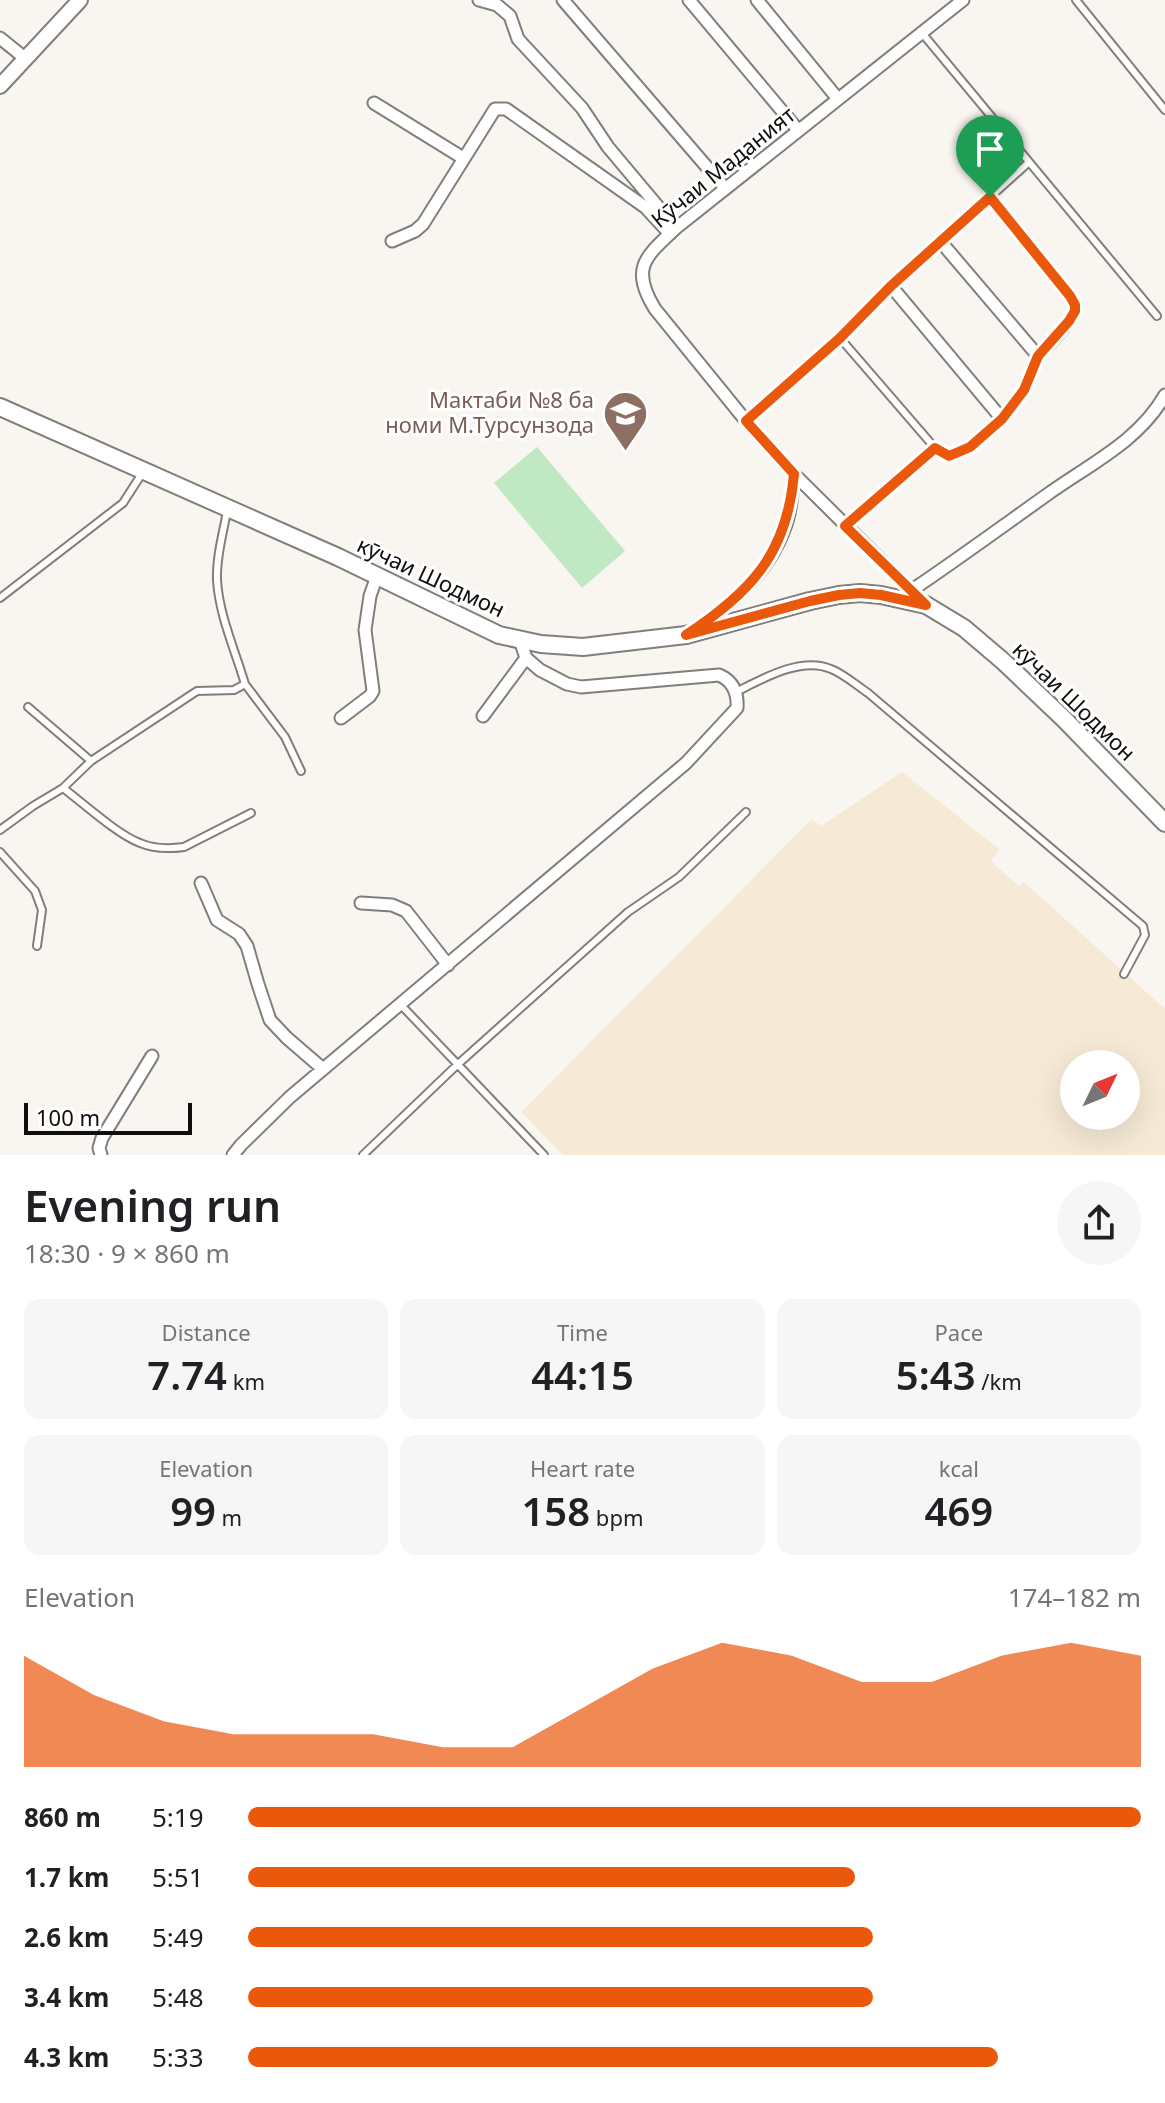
<!DOCTYPE html>
<html lang="en">
<head>
<meta charset="utf-8">
<style>
	:root { --surface:#fff; --page:#f6f6f6; --text:#202124; --muted:#757577; --accent:#ea580c }
	body { margin:0; font-family:"Noto Sans",sans-serif; background:var(--page); color:var(--text); height:100vh; display:flex; flex-direction:column; font-size:30px; white-space:nowrap }
	* { box-sizing:border-box; margin:0 }
	p { font-size:26px; color:var(--muted) }
	.icon { flex:none; width:44px; height:44px; fill:none; stroke:currentColor; stroke-width:2; stroke-linecap:round; stroke-linejoin:round }
	.map { position:relative; height:1155px; overflow:hidden }
	.sheet { display:flex; flex-direction:column; background:var(--surface); flex:1 }
	.sheet>* { flex:none }
	.needle { width:52px; rotate:47deg }
	.controls { position:absolute; left:1060px; top:1050px; display:grid; gap:16px }
	.controls a { display:grid; place-items:center; width:80px; height:80px; border-radius:50%; background:var(--surface); box-shadow:0 8px 32px #0002; font-size:40px }
	.scale { position:absolute; left:24px; bottom:20px; width:168px; box-sizing:border-box; padding-left:8px; border:4px solid #100f0d; border-top:0; font-size:22px; line-height:28px; white-space:nowrap; color:#100f0d; -webkit-text-stroke:6px #fff; paint-order:stroke }
	.pin { position:absolute; display:grid; place-items:center; width:68px; height:68px; color:#fff; margin:-82px -34px; border-radius:50% 50% 50% 0; rotate:-45deg; box-shadow:0 0 8px #0007 }
	.pin .icon { rotate:45deg }
	.round { display:grid; place-items:center; flex:none; width:84px; height:84px; border-radius:42px; background:var(--page) }
	.overview { display:flex; align-items:center; justify-content:space-between; height:136px; padding:0 24px }
	h1 { font-size:44px; font-weight:600; line-height:60px }
	.figures { display:grid; grid-template-columns:repeat(3,1fr); gap:12px; height:136px; padding:8px 24px }
	.figures div { display:grid; align-content:center; border-radius:16px; background:var(--page); text-align:center }
	.figures b { font-size:40px; font-weight:600 }
	.figures small { font-size:22px; font-weight:400 }
	.figures p { font-size:22px }
	.chart { height:224px; padding:16px 24px }
	.chart p { display:flex; justify-content:space-between }
	.chart svg { width:100%; height:144px; margin-top:8px; fill:var(--accent); opacity:.7 }
	ul { padding:0 24px; list-style:none; font-size:26px }
	li { display:grid; grid-template-columns:128px 96px 1fr; align-items:center; height:60px }
	li i { height:20px; border-radius:10px; background:var(--accent) }
	.map>svg:first-child { display:block }
	.industrial { fill:#f6ead6; fill-rule:evenodd }
	.green { fill:#c0e8c3 }
	.lines { fill:none; stroke-linecap:round; stroke-linejoin:round }
	.service-casing { stroke:#827f7a; stroke-width:10 }
	.minor-casing { stroke:#827f7a; stroke-width:15 }
	.tertiary-casing { stroke:#827f7a; stroke-width:18 }
	.secondary-casing { stroke:#827f7a; stroke-width:20 }
	.service { stroke:#fff; stroke-width:6 }
	.minor { stroke:#fff; stroke-width:11 }
	.tertiary { stroke:#fff; stroke-width:14 }
	.secondary { stroke:#fff; stroke-width:16 }
	.route-casing { stroke:#fff; stroke-width:16 }
	.route { stroke:#ea580c; stroke-width:10 }
	.labels { text-anchor:middle; stroke-width:6; stroke-linejoin:round; paint-order:stroke }
	.street-label { font-size:22px; fill:#100f0d; stroke:#fff }
	.education-label { font-size:22px; fill:#785e54; stroke:#fff; text-anchor:end }
</style>
</head>
<body>
<div class="map">
<svg width="1165" height="1155" viewBox="0 0 1165 1155">
	<rect width="100%" height="100%" fill="#f9f5f0"/>
	<!-- industrial -->
	<path class="industrial" d="M 902,772 L 999,849 L 991,861 L 995,865 L 1019,886 L 1024,882 L 1165,1009 L 1165,1155 L 563,1155 L 521,1112 L 812,819 L 821,826 ZM 1074,1064 L 1126,1064 L 1126,1116 L 1074,1116 Z"/>
	<!-- green -->
	<path class="green" d="M 537,447 L 625,551 L 582,588 L 494,483 Z"/>
	<g class="lines">
		<defs>
			<path id="service" d="M 1076,0 L 1165,110
				M 922,33 L 1157,316
				M 840,338 L 935,448 L 949,456 L 970,447 L 1002,419 L 1024,390 L 1038,356
				M 746,421 L 840,338 L 891,286 L 1028,163
				M 845,526 L 935,448
				M 0,598 L 123,503 L 143,472
				M 245,684 L 285,737 L 301,771
				M 736,692 C 762,679 801,656 831,669 C 844,674 856,685 868,693 L 1143,926 L 1145,935 L 1124,974
				M 28,707 L 91,761
				M 63,788 C 83,803 118,835 140,843 C 154,849 169,849 184,847 L 251,813
				M 0,830 L 33,806 L 63,788 L 91,761 L 197,691 L 234,690 L 245,684 C 235,650 219,615 217,580 C 216,557 223,534 227,511
				M 0,852 L 35,891 L 42,910 L 37,946
				M 401,1005 L 544,1155
				M 363,1155 L 457,1065 L 628,912 L 679,877 L 746,812"/>
			<path id="minor" d="M 479,0 L 497,5 L 510,16 L 518,39 L 582,108 L 608,147 L 676,228
				M 563,0 L 725,188
				M 689,0 L 798,130
				M 757,0 L 838,99
				M 0,38 L 26,59
				M 374,103 L 463,158
				M 392,241 L 415,231 L 423,224 L 495,109 L 506,109 L 645,207 L 670,234
				M 941,242 L 1038,356 C 1047,346 1074,320 1075,308 C 1075,304 1072,300 1070,296 L 990,197
				M 891,286 L 1002,419
				M 912,590 C 958,559 1003,526 1048,494 C 1090,464 1139,441 1165,395
				M 925,604 L 794,474 L 746,421 L 655,309 C 630,268 645,257 676,228 L 963,0
				M 695,629 C 732,605 768,572 784,530 C 791,513 792,493 794,474
				M 483,716 L 526,658
				M 341,718 L 370,696 L 373,691 L 365,630 L 370,596 L 377,576
				M 201,883 L 217,920 L 239,934 L 247,946 L 258,984 L 270,1020 L 287,1038 L 323,1069
				M 361,903 L 392,905 L 406,911 L 448,965
				M 101,1155 L 99,1148 L 102,1138 L 152,1056
				M 233,1155 L 241,1145 L 290,1097 L 686,763 L 737,708 C 738,693 733,681 719,675 L 581,687 L 567,684 L 540,670 L 526,658 L 520,640"/>
			<path id="tertiary" d="M 0,86 L 80,0"/>
			<path id="secondary" d="M 0,407 L 338,557 L 499,635 L 541,644 L 583,647 L 686,635 L 810,601 L 839,595 L 860,593 L 881,595 L 926,605 L 964,628 L 1004,662 L 1065,720 L 1165,823"/>
		</defs>
		<!-- service casing -->
		<use href="#service" class="service-casing"/>
		<!-- minor casing -->
		<use href="#minor" class="minor-casing"/>
		<!-- tertiary casing -->
		<use href="#tertiary" class="tertiary-casing"/>
		<!-- secondary casing -->
		<use href="#secondary" class="secondary-casing"/>
		<!-- service -->
		<use href="#service" class="service"/>
		<!-- minor -->
		<use href="#minor" class="minor"/>
		<!-- tertiary -->
		<use href="#tertiary" class="tertiary"/>
		<!-- secondary -->
		<use href="#secondary" class="secondary"/>
	</g>
	<g class="lines">
		<defs>
			<path id="route" d="M 990,197 L 1070,296 L 1075,305 L 1075,311 L 1069,321 L 1038,356 L 1024,390 L 1002,419 L 970,447 L 949,456 L 935,448 L 845,526 L 926,605 L 881,595 L 860,593 L 839,595 L 810,601 L 686,635 C 751,592 787,554 794,474 L 746,421 L 840,338 L 891,286 Z"/>
		</defs>
		<!-- route casing -->
		<use href="#route" class="route-casing"/>
		<!-- route -->
		<use href="#route" class="route"/>
	</g>
	<!-- icons -->
	<defs>
		<symbol id="school-pin" viewBox="-11 -11 22 30"><path d="M0 17L-7.5 6A9.5 9.5 0 1 1 7.5 6Z" fill="#8d6e63" stroke="#fff"/><path d="M0-5L7-2L0 1L-7-2ZM-4 1L0 2.5L4 1V4Q0 6-4 4Z" fill="#fff"/></symbol>
	</defs>
	<g fill-rule="evenodd">
		<use href="#school-pin" x="600" y="388" width="51" height="69"/>
	</g>
	<g class="labels">
		<!-- street labels -->
		<g class="street-label">
			<text transform="translate(723 167) rotate(-39)" y="8">Кӯчаи Маданият</text>
			<text transform="translate(431 577) rotate(25)" y="8">кӯчаи Шодмон</text>
			<text transform="translate(1074 701) rotate(44)" y="8">кӯчаи Шодмон</text>
		</g>
		<!-- education labels -->
		<g class="education-label">
			<text x="594" y="408">Мактаби №8 ба<tspan x="594" dy="25">номи М.Турсунзода</tspan></text>
		</g>
	</g>
</svg>
<div class="controls">
<a><svg class="needle" viewBox="-14 -14 28 28"><path d="M0-13l5 13h-10z" fill="#e53935"/><path d="M0 13l5-13h-10z" fill="#757577"/></svg></a>
</div>
<div class="scale">100 m</div>
<div class="pin" style="left:990px;top:197px;background:#1e9e55"><svg class="icon" aria-label="arrive" viewBox="0 0 24 24"><path d="M6 21V4h12l-3 4 3 4H6"/></svg></div>
</div>
<section class="sheet">
<div class="overview"><div><h1>Evening run</h1><p>18:30 · 9 × 860 m</p></div><a class="round"><svg class="icon" aria-label="share" viewBox="0 0 24 24"><path d="M12 15V3M7 8l5-5 5 5M5 13v7h14v-7"/></svg></a></div>
<div class="figures">
<div><p>Distance</p><b>7.74<small> km</small></b></div>
<div><p>Time</p><b>44:15</b></div>
<div><p>Pace</p><b>5:43<small> /km</small></b></div>
</div>
<div class="figures">
<div><p>Elevation</p><b>99<small> m</small></b></div>
<div><p>Heart rate</p><b>158<small> bpm</small></b></div>
<div><p>kcal</p><b>469</b></div>
</div>
<div class="chart"><p><span>Elevation</span>174–182 m</p>
<svg viewBox="0 0 160 44" preserveAspectRatio="none"><path d="M0 44V10L10 22L20 30L30 34L40 34L50 34L60 38L70 38L80 26L90 14L100 6L110 10L120 18L130 18L140 10L150 6L160 10V44z"/></svg>
</div>
<ul>
<li><b>860 m</b>5:19<i style="width:100%"></i></li>
<li><b>1.7 km</b>5:51<i style="width:68%"></i></li>
<li><b>2.6 km</b>5:49<i style="width:70%"></i></li>
<li><b>3.4 km</b>5:48<i style="width:70%"></i></li>
<li><b>4.3 km</b>5:33<i style="width:84%"></i></li>
</ul>
</section>
</body>
</html>
